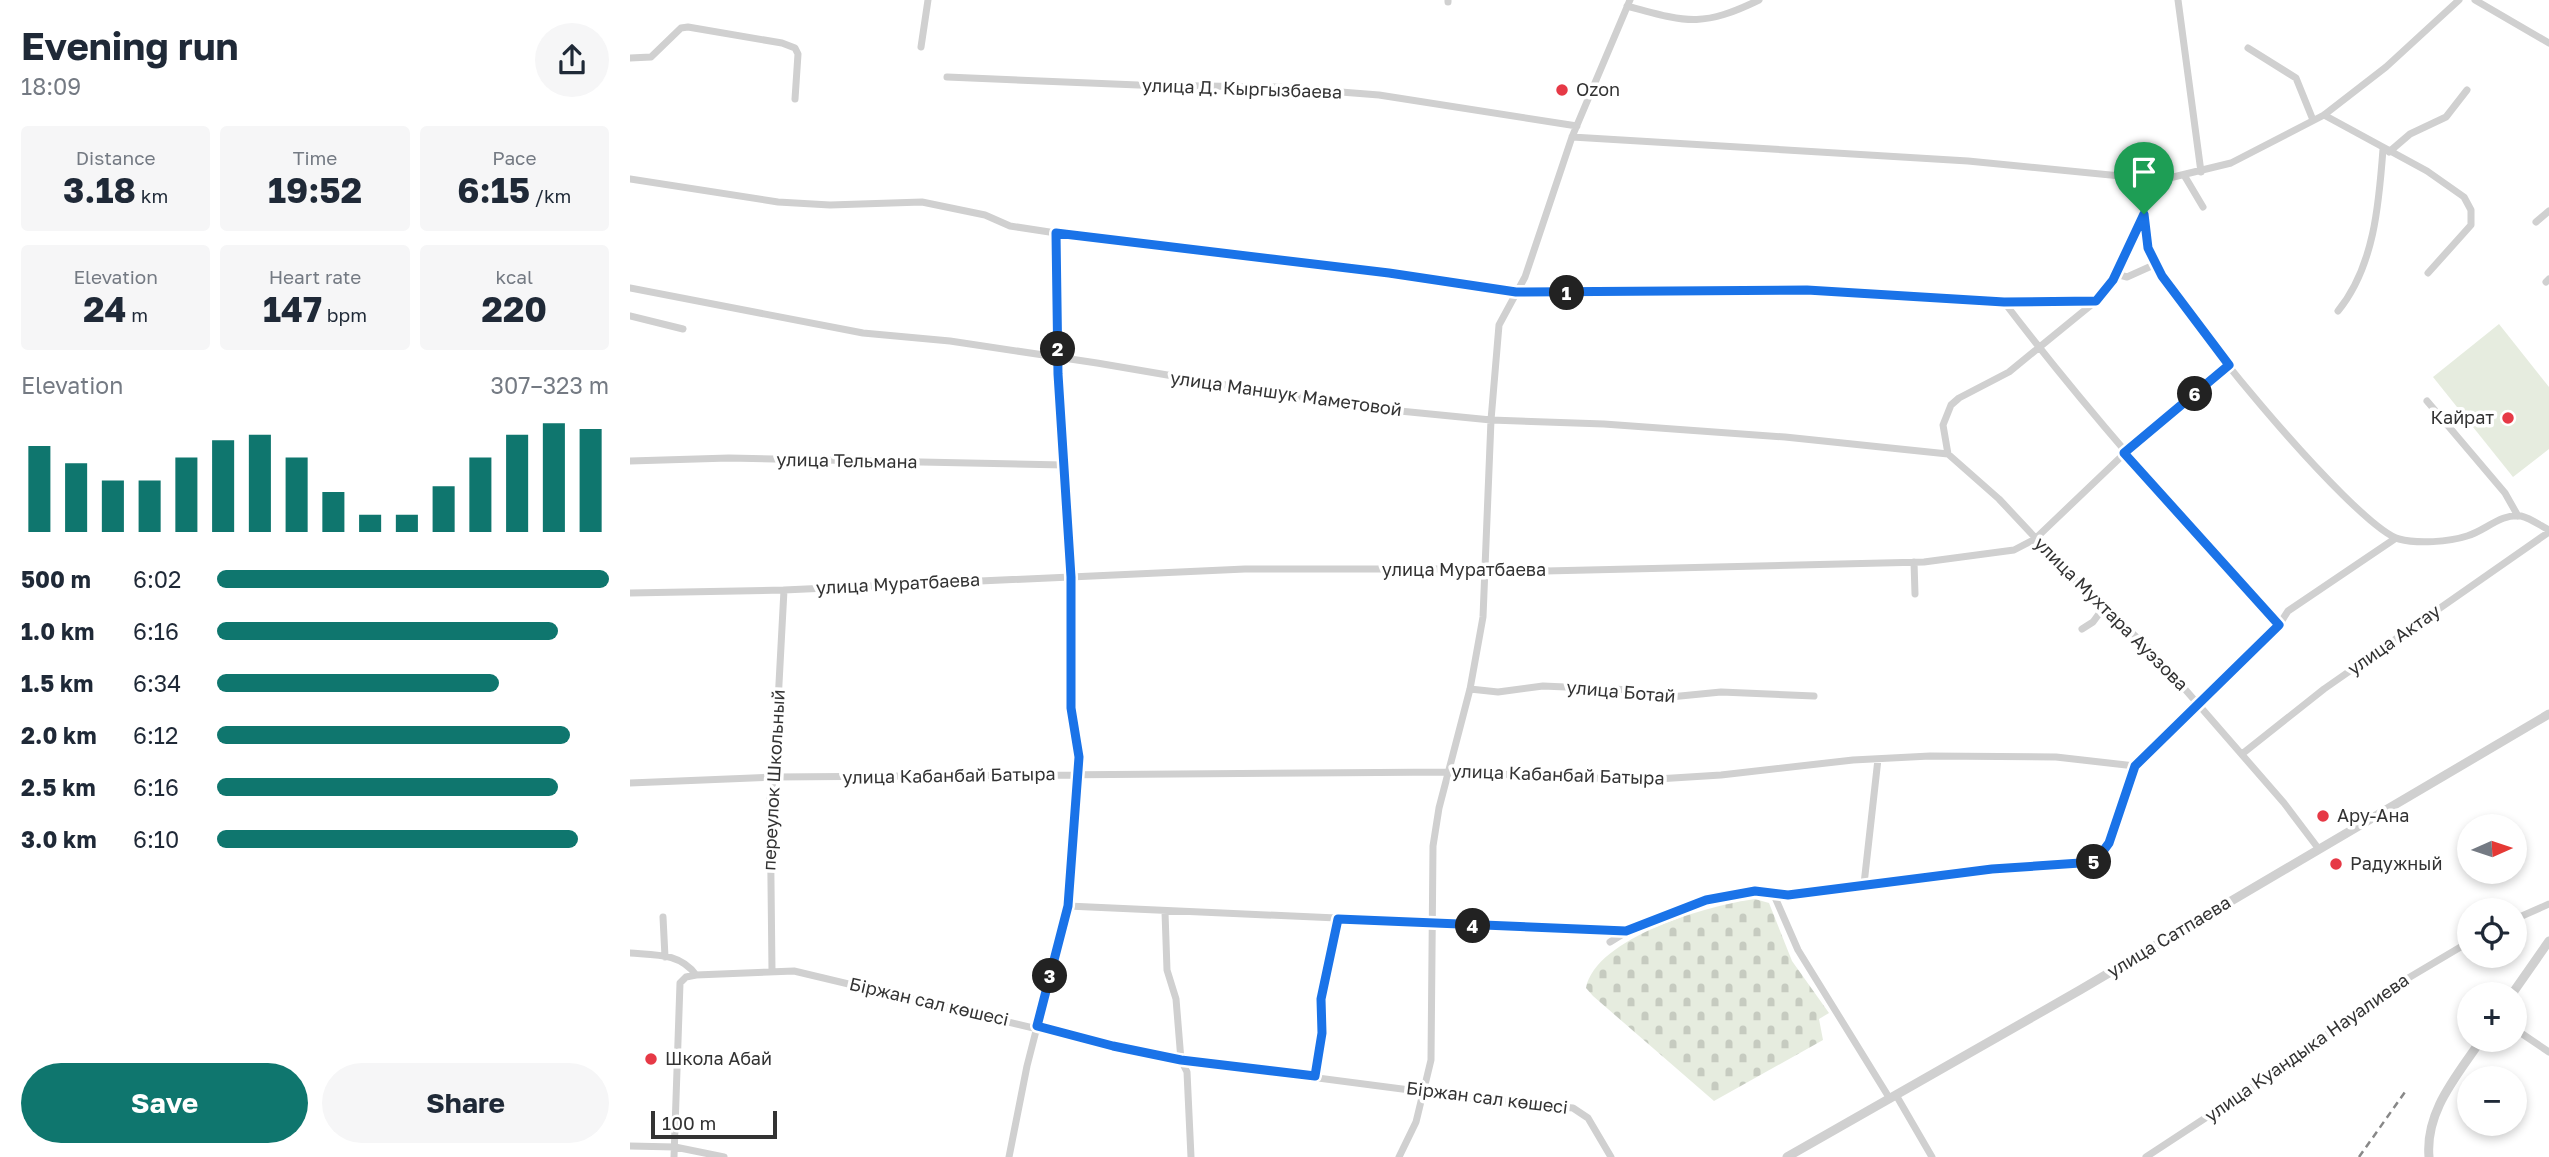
<!DOCTYPE html>
<html lang="en">
<head>
<meta charset="utf-8">
<style>
	:root { --surface:#fff; --page:#f6f6f7; --text:#1f2937; --muted:#747a83; --accent:#0f766e }
	body { margin:0; font-family:"Golos Text",sans-serif; background:var(--page); color:var(--text); height:100vh; display:flex; flex-direction:column; font-size:26px; white-space:nowrap }
	* { box-sizing:border-box; margin:0 }
	p { font-size:23px; color:var(--muted) }
	.icon { flex:none; width:38px; height:38px; fill:none; stroke:currentColor; stroke-width:2; stroke-linecap:round; stroke-linejoin:round }
	.map { position:relative; flex:1; overflow:hidden }
	.side { display:flex; flex-direction:column; background:var(--surface); width:630px }
	.side>* { flex:none }
	.needle { width:46px; rotate:87deg }
	.fabs { position:absolute; left:1827px; top:814px; display:grid; gap:14px }
	.fabs a { display:grid; place-items:center; width:70px; height:70px; border-radius:50%; background:var(--surface); box-shadow:0 4px 10px #0003; font-size:35px }
	.scale { position:absolute; left:21px; bottom:18px; width:126px; box-sizing:border-box; padding-left:7px; border:4px solid #333; border-top:0; font-size:19px; line-height:24px; white-space:nowrap; color:#333; -webkit-text-stroke:5px #fff; paint-order:stroke }
	.pin { position:absolute; display:grid; place-items:center; width:60px; height:60px; color:#fff; margin:-72px -30px; border-radius:50% 50% 50% 0; rotate:-45deg; box-shadow:0 0 7px #0007 }
	.pin .icon { rotate:45deg }
	.km { position:absolute; width:35px; height:35px; margin:-18px; border-radius:50%; background:#222; color:#fff; font-size:19px; line-height:35px; text-align:center }
	.round { display:grid; place-items:center; flex:none; width:74px; height:74px; border-radius:37px; background:var(--page) }
	.headline { display:flex; align-items:center; justify-content:space-between; height:119px; padding:0 21px }
	h1 { font-size:38px; font-weight:700; line-height:52px }
	.metrics { display:grid; grid-template-columns:repeat(3,1fr); gap:10px; height:119px; padding:7px 21px }
	.metrics div { display:grid; align-content:center; border-radius:7px; background:var(--page); text-align:center }
	.metrics b { font-size:35px; font-weight:700 }
	.metrics small { font-size:19px; font-weight:400 }
	.metrics p { font-size:19px }
	.chart { height:196px; padding:14px 21px }
	.chart p { display:flex; justify-content:space-between }
	.chart svg { width:100%; height:126px; margin-top:7px; stroke:var(--accent); stroke-width:6 }
	.cta { display:flex; gap:14px; margin-top:auto; padding:14px 21px }
	.cta a { flex:1; height:80px; border-radius:42px; background:var(--accent); color:#fff; font-size:28px; font-weight:700; line-height:80px; text-align:center }
	.cta a+a { background:var(--page); color:var(--text) }
	ul { padding:0 21px; list-style:none; font-size:23px }
	li { display:grid; grid-template-columns:112px 84px 1fr; align-items:center; height:52px }
	li i { height:18px; border-radius:9px; background:var(--accent) }
	main { display:flex; flex:1; min-height:0 }
	.map>svg:first-child { display:block }
	.grass { fill:#e6ecdf }
	.cemetery { fill:url(#cemetery-stones) }
	.lines { fill:none; stroke-linecap:round; stroke-linejoin:round }
	.minor { stroke:#d0d0d0; stroke-width:7 }
	.tertiary { stroke:#d0d0d0; stroke-width:9 }
	.rail { stroke:#888; stroke-width:2.5; stroke-dasharray:7 5; stroke-linecap:butt }
	.route-casing { stroke:#fff; stroke-width:14 }
	.route { stroke:#1a73e8; stroke-width:9 }
	.poi-dot { fill:#e63946; stroke:#fff; stroke-width:2.5 }
	.labels { text-anchor:middle; stroke-width:7; stroke-linejoin:round; paint-order:stroke }
	.street-label { font-size:18px; fill:#333; stroke:#fff }
	.poi-label { font-size:18px; fill:#333; stroke:#fff; text-anchor:start }
</style>
</head>
<body>
<main>
<section class="side">
<div class="headline"><div><h1>Evening run</h1><p>18:09</p></div><a class="round"><svg class="icon" aria-label="share" viewBox="0 0 24 24"><path d="M12 15V3M7 8l5-5 5 5M5 13v7h14v-7"/></svg></a></div>
<div class="metrics">
<div><p>Distance</p><b>3.18<small> km</small></b></div>
<div><p>Time</p><b>19:52</b></div>
<div><p>Pace</p><b>6:15<small> /km</small></b></div>
</div>
<div class="metrics">
<div><p>Elevation</p><b>24<small> m</small></b></div>
<div><p>Heart rate</p><b>147<small> bpm</small></b></div>
<div><p>kcal</p><b>220</b></div>
</div>
<div class="chart"><p><span>Elevation</span>307–323 m</p>
<svg viewBox="0 0 160 44" preserveAspectRatio="none"><path d="M5 44V14M15 44V20M25 44V26M35 44V26M45 44V18M55 44V12M65 44V10M75 44V18M85 44V30M95 44V38M105 44V38M115 44V28M125 44V18M135 44V10M145 44V6M155 44V8"/></svg>
</div>
<ul>
<li><b>500 m</b>6:02<i style="width:100%"></i></li>
<li><b>1.0 km</b>6:16<i style="width:87%"></i></li>
<li><b>1.5 km</b>6:34<i style="width:72%"></i></li>
<li><b>2.0 km</b>6:12<i style="width:90%"></i></li>
<li><b>2.5 km</b>6:16<i style="width:87%"></i></li>
<li><b>3.0 km</b>6:10<i style="width:92%"></i></li>
</ul>
<div class="cta"><a>Save</a><a>Share</a></div>
</section>
<div class="map">
<svg width="1919" height="1157" viewBox="0 0 1919 1157">
	<defs>
		<pattern id="cemetery-stones" width="16" height="16" patternUnits="userSpaceOnUse" patternTransform="scale(1.75)"><rect width="16" height="16" fill="#e6ecdf"/><path d="M2 7V4a2 2 0 0 1 4 0v3zM10 15v-3a2 2 0 0 1 4 0v3z" fill="#c6cbc0"/></pattern>
	</defs>
	<rect width="100%" height="100%" fill="#fff"/>
	<!-- grass -->
	<path class="grass" d="M 1869,324 L 1919,387 L 1919,449 L 1883,477 L 1803,377 Z"/>
	<!-- cemetery -->
	<path class="cemetery" d="M 1125,899 L 1139,903 L 1162,961 L 1199,1013 L 1189,1019 L 1193,1040 L 1084,1101 L 963,996 L 956,988 C 966,937 1080,905 1125,899 Z"/>
	<g class="lines">
		<!-- minor -->
		<path class="minor" d="M 818,0 L 818,2
			M 1548,0 L 1571,172
			M 1845,0 L 1919,43
			M 997,6 C 1057,22 1071,28 1129,0
			M 291,47 L 298,0
			M 1618,48 L 1666,78 L 1683,120
			M 0,58 L 21,57 L 51,28 L 58,27 L 152,43 L 165,48 L 168,54 L 165,99
			M 317,77 L 508,85 L 647,87 L 749,95 L 947,126
			M 1694,115 L 1797,171 L 1834,197 L 1841,210 L 1841,225 L 1798,273
			M 942,137 L 1338,161 L 1531,180 L 1601,163 L 1694,115 L 1756,67 L 1829,0
			M 1759,152 L 1780,134 L 1816,117 L 1837,90
			M 1554,175 L 1573,207
			M 0,179 L 148,202 L 200,205 L 292,202 L 355,215 L 380,226 L 426,233 L 759,273 L 886,292 L 1177,290 L 1374,302 L 1466,301
			M 1516,179 C 1514,201 1512,227 1518,248 C 1531,294 1725,527 1769,539 C 1787,544 1819,542 1837,536 C 1855,531 1871,513 1891,516 C 1900,518 1911,526 1919,530
			M 1906,222 L 1919,211
			M 1486,274 L 1497,277 L 1526,264
			M 1916,282 L 1919,279
			M 0,288 L 233,333 L 320,341 L 467,363 L 719,406 L 861,420 L 974,424 L 1155,437 L 1318,454 L 1369,499 L 1457,593 L 1520,649 L 1654,803 L 1688,848
			M 1374,302 C 1460,415 1554,519 1649,625
			M 1708,311 C 1744,267 1749,204 1753,149
			M 0,316 L 53,329
			M 1797,401 L 1875,493 L 1888,516
			M 1318,454 L 1313,425 L 1321,405 L 1329,398 L 1379,372 L 1466,301 L 1483,280 L 1514,214
			M 0,461 L 99,458 L 434,465
			M 1284,562 L 1285,594
			M 0,593 L 154,590 L 615,569 L 855,569 L 872,572 L 1294,562 L 1384,550 L 1405,539 L 1495,453 L 1599,365
			M 1452,629 L 1463,622 L 1474,607
			M 840,689 L 868,692 L 913,686 L 1003,690 L 1030,698 L 1091,692 L 1184,696
			M 1612,754 L 1694,689 L 1919,532
			M 0,783 L 144,777 L 820,772 L 1011,780 L 1091,775 L 1223,760 L 1300,756 L 1426,757 L 1505,766 L 1649,625 L 1658,611 L 1766,538
			M 1234,884 L 1248,759
			M 1144,895 L 1168,950 L 1260,1099
			M 438,906 L 996,931
			M 535,912 L 537,970 L 546,999 L 551,1060 L 557,1072 L 561,1157
			M 33,917 L 35,957
			M 1885,919 L 1919,904
			M 980,942 C 1015,919 1083,890 1125,891 C 1136,891 1146,895 1158,895 L 1362,869 L 1465,862 L 1479,843 L 1505,766
			M 0,953 C 26,955 50,953 66,975
			M 142,971 L 140,795 L 144,777 L 154,590
			M 1885,1029 L 1919,1052
			M 685,1076 L 692,1033 L 691,1000 L 708,919
			M 1266,1095 L 1302,1157
			M 0,1146 L 45,1147 L 94,1157
			M 44,1157 L 50,983 L 56,977 L 66,975 L 164,971 L 483,1047 L 551,1060 L 841,1098 L 943,1108 L 958,1118 L 981,1157
			M 379,1157 L 397,1066 L 438,906 L 449,757 L 441,708 L 441,577 L 428,374 L 426,233
			M 769,1157 L 786,1122 L 801,1060 L 803,846 L 809,808 L 840,689 L 853,617 L 861,420 L 869,325 L 895,277 L 942,137 L 1000,0
			M 1516,1157 L 1647,1071 L 1753,993 L 1839,942"/>
		<!-- tertiary -->
		<path class="tertiary" d="M 1882,994 L 1919,941
			M 1157,1157 L 1450,990 L 1919,714
			M 1799,1157 C 1795,1111 1827,1076 1851,1040"/>
		<!-- rail -->
		<path class="rail" d="M 1729,1157 L 1775,1092"/>
	</g>
	<g class="lines">
		<defs>
			<path id="route" d="M 1514,214 L 1518,248 L 1532,276 L 1599,365 L 1494,453 L 1649,625 L 1505,766 L 1479,843 L 1465,862 L 1362,869 L 1158,895 L 1125,891 L 1076,900 L 996,931 L 708,919 L 691,999 L 692,1033 L 685,1076 L 551,1060 L 483,1046 L 407,1026 L 438,906 L 449,757 L 441,708 L 441,577 L 428,374 L 426,233 L 759,273 L 886,292 L 1177,290 L 1374,302 L 1466,301 L 1483,280 Z"/>
		</defs>
		<!-- route casing -->
		<use href="#route" class="route-casing"/>
		<!-- route -->
		<use href="#route" class="route"/>
	</g>
	<!-- markers -->
	<g class="poi-dot">
		<circle cx="932" cy="90" r="7"/>
		<circle cx="1878" cy="418" r="7"/>
		<circle cx="1693" cy="816" r="7"/>
		<circle cx="1706" cy="864" r="7"/>
		<circle cx="21" cy="1059" r="7"/>
	</g>
	<g class="labels">
		<!-- street labels -->
		<g class="street-label">
			<text transform="translate(612 89) rotate(2)" y="6">улица Д. Кыргызбаева</text>
			<text transform="translate(656 394) rotate(8)" y="6">улица Маншук Маметовой</text>
			<text transform="translate(217 461) rotate(1)" y="6">улица Тельмана</text>
			<text x="834" y="576">улица Муратбаева</text>
			<text transform="translate(268 584) rotate(-3)" y="6">улица Муратбаева</text>
			<text transform="translate(1481 614) rotate(45)" y="6">улица Мухтара Ауэзова</text>
			<text transform="translate(1764 640) rotate(-35)" y="6">улица Актау</text>
			<text transform="translate(991 692) rotate(5)" y="6">улица Ботай</text>
			<text transform="translate(928 775) rotate(2)" y="6">улица Кабанбай Батыра</text>
			<text transform="translate(319 776) rotate(-1)" y="6">улица Кабанбай Батыра</text>
			<text transform="translate(144 780) rotate(-87)" y="6">переулок Школьный</text>
			<text transform="translate(1539 937) rotate(-31)" y="6">улица Сатпаева</text>
			<text transform="translate(299 1002) rotate(13)" y="6">Біржан сал көшесі</text>
			<text transform="translate(1677 1048) rotate(-35)" y="6">улица Куандыка Науалиева</text>
			<text transform="translate(857 1098) rotate(7)" y="6">Біржан сал көшесі</text>
		</g>
		<!-- poi labels -->
		<g class="poi-label">
			<text x="946" y="96">Ozon</text>
			<text x="1864" y="424" text-anchor="end">Кайрат</text>
			<text x="1707" y="822">Ару-Ана</text>
			<text x="1720" y="870">Радужный</text>
			<text x="35" y="1065">Школа Абай</text>
		</g>
	</g>
</svg>
<div class="fabs">
<a><svg class="needle" viewBox="-14 -14 28 28"><path d="M0-13l5 13h-10z" fill="#e53935"/><path d="M0 13l5-13h-10z" fill="#747a83"/></svg></a>
<a><svg class="icon" aria-label="locate" viewBox="0 0 24 24"><circle cx="12" cy="12" r="6"/><path d="M12 2v4M12 18v4M2 12h4M18 12h4"/></svg></a>
<a>+</a>
<a>−</a>
</div>
<div class="scale">100 m</div>
<div class="pin" style="left:1514px;top:214px;background:#1e9e55"><svg class="icon" aria-label="arrive" viewBox="0 0 24 24"><path d="M6 21V4h12l-3 4 3 4H6"/></svg></div>
<b class="km" style="left:937px;top:293px">1</b>
<b class="km" style="left:428px;top:349px">2</b>
<b class="km" style="left:420px;top:976px">3</b>
<b class="km" style="left:843px;top:926px">4</b>
<b class="km" style="left:1464px;top:862px">5</b>
<b class="km" style="left:1565px;top:394px">6</b>
</div>
</main>
</body>
</html>
